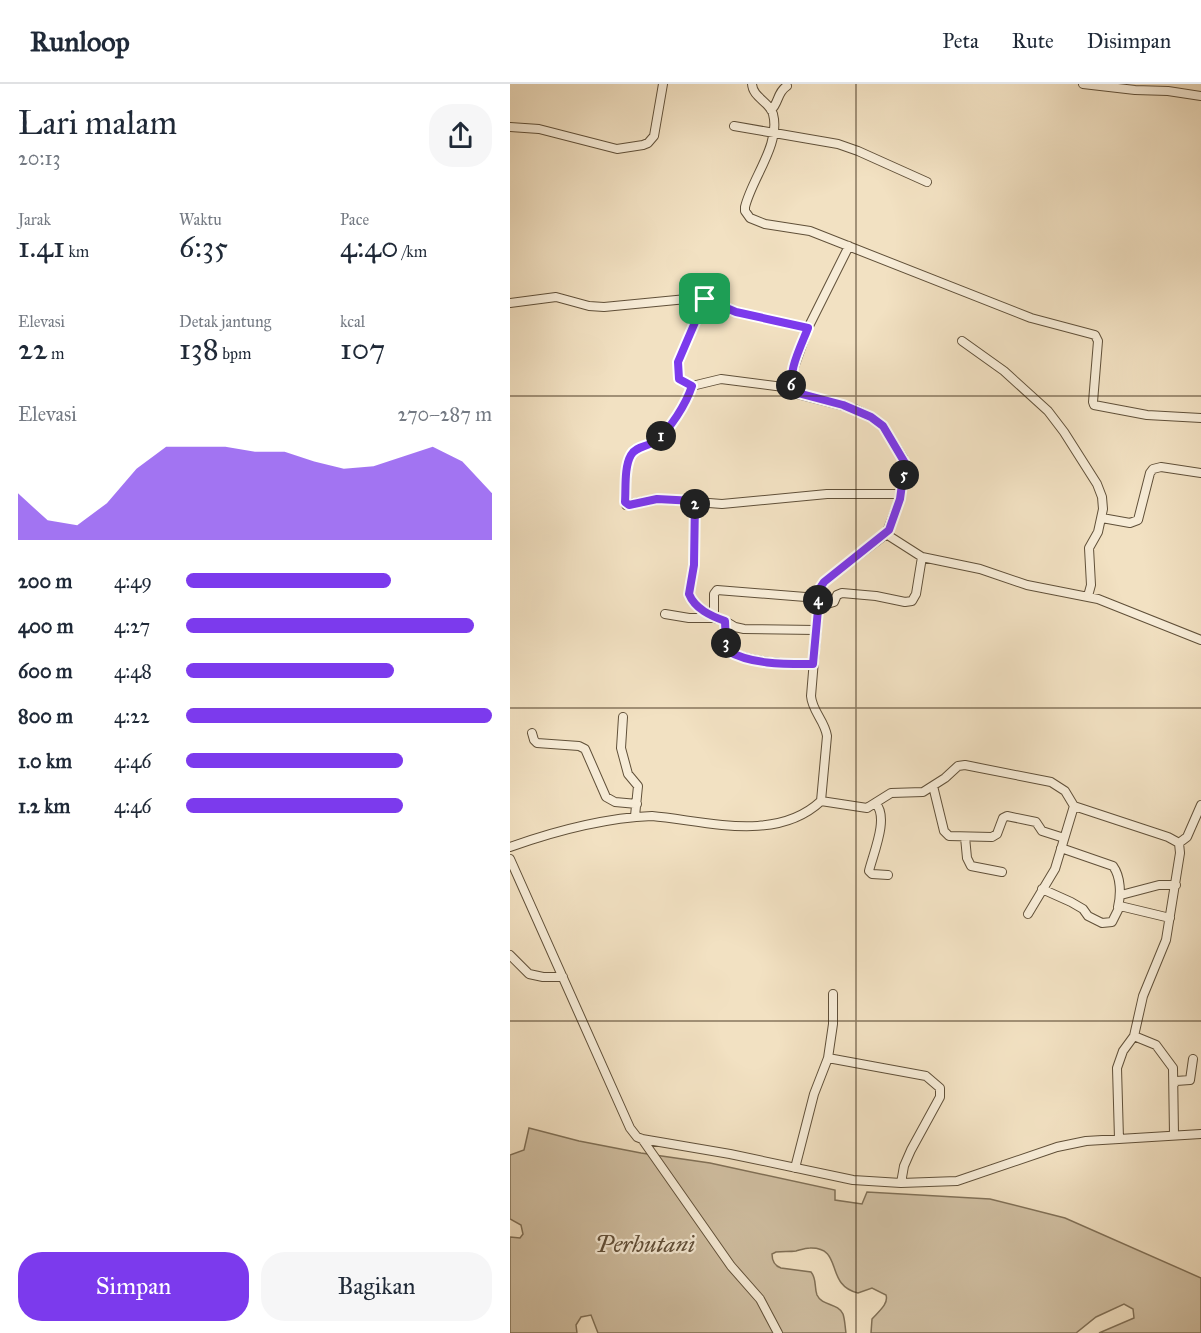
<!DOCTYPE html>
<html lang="id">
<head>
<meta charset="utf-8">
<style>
	:root { --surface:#fff; --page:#f6f6f7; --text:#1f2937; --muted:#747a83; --line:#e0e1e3; --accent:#7c3aed }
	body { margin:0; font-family:"IM FELL Great Primer",serif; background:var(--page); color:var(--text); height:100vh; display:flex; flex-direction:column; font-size:22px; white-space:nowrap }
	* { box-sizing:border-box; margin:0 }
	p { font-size:20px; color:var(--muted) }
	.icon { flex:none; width:33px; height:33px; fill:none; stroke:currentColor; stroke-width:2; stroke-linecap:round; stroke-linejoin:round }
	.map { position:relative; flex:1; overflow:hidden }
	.side { display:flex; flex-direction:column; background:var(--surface); width:510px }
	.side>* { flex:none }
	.pin { position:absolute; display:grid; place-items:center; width:51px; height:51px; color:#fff; margin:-26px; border-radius:12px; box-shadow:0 3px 9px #0006 }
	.km { position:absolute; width:30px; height:30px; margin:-15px; border-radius:50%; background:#222; color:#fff; font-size:16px; line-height:30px; text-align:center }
	.round { display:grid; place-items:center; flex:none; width:63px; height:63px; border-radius:24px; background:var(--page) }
	.head { display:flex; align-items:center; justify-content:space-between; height:102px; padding:0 18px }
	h1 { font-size:33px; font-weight:600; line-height:45px }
	.stats { display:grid; grid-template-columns:repeat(3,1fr); gap:9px; height:102px; padding:6px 18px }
	.stats div { display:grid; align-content:center }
	.stats b { font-size:30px; font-weight:600 }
	.stats small { font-size:16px; font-weight:400 }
	.stats p { font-size:16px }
	.chart { height:168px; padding:12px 18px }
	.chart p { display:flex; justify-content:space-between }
	.chart svg { width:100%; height:108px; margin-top:6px; fill:var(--accent); opacity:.7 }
	.button { display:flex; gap:12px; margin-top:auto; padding:12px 18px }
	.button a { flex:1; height:69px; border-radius:24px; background:var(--accent); color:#fff; font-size:24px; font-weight:600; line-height:69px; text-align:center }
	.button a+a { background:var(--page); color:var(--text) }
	ul { padding:0 18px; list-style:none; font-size:20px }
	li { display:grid; grid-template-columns:96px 72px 1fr; align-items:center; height:45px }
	li i { height:15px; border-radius:8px; background:var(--accent) }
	header { display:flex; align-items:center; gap:36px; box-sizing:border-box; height:84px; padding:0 30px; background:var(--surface); border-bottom:2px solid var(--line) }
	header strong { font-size:28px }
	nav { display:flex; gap:33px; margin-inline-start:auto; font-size:21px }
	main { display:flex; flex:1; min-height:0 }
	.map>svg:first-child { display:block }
	.green { fill:#d1c0a3; stroke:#807057; stroke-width:1.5 }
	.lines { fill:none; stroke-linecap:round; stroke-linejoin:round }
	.minor-casing { stroke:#605039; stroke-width:10 }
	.minor { stroke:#f7ecd7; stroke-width:8 }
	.route-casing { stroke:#fff; stroke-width:12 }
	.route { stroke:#7c3aed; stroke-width:8 }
	.grid { fill:none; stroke:#301f0b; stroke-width:1.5; stroke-opacity:0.55 }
	.labels { text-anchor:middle; stroke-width:4.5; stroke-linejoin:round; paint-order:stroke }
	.park-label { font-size:24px; font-style:italic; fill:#604f39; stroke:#f7ecd7 }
</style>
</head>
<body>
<header>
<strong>Runloop</strong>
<nav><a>Peta</a><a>Rute</a><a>Disimpan</a></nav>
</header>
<main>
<section class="side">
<div class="head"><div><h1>Lari malam</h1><p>20:13</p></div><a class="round"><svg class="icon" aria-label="share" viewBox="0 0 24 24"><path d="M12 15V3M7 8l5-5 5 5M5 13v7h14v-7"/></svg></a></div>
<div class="stats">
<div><p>Jarak</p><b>1.41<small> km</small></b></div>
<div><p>Waktu</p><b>6:35</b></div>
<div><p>Pace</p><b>4:40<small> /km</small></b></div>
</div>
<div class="stats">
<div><p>Elevasi</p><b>22<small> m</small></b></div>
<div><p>Detak jantung</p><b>138<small> bpm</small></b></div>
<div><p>kcal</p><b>107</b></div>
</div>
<div class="chart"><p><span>Elevasi</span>270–287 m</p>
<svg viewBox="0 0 160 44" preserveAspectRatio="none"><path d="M0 44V25L10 36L20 38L30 29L40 15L50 6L60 6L70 6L80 8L90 8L100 12L110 15L120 14L130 10L140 6L150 12L160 25V44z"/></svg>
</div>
<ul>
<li><b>200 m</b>4:49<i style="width:67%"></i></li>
<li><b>400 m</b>4:27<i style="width:94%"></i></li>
<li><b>600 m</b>4:48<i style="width:68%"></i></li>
<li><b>800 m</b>4:22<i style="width:100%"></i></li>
<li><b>1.0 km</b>4:46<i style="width:71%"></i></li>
<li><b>1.2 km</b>4:46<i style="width:71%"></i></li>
</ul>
<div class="button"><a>Simpan</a><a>Bagikan</a></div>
</section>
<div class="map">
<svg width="691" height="1249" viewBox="0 0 691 1249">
	<rect width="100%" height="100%" fill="#f2e1c2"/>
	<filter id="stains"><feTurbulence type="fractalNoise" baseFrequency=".00333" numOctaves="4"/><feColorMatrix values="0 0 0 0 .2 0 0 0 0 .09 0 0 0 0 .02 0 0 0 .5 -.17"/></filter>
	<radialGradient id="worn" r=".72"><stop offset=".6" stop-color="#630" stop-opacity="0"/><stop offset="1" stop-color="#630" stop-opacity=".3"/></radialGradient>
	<!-- green -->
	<path class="green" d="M 19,1044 L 69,1057 L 131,1069 L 200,1079 L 325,1106 L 325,1116 L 352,1120 L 357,1108 L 480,1115 L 555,1134 L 691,1194 L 691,1249 L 589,1249 L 624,1234 L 623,1225 L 614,1220 L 586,1233 L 566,1249 L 361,1249 L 362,1235 C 368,1228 379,1220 376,1211 L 362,1204 L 348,1209 C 314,1201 334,1163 300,1164 C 295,1164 290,1166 286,1167 C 279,1168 273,1167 266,1168 L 262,1170 C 262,1177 265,1182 271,1184 L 301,1188 C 307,1195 304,1203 307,1211 C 312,1222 328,1219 333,1230 C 335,1236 335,1243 336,1249 L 88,1249 L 81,1231 L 71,1233 L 66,1241 L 67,1249 L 0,1249 L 0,1153 L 10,1154 L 13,1150 L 11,1141 L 0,1135 L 0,1071 L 14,1066 Z"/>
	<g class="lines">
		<defs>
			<path id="minor" d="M 242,0 C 243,14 259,17 263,30 C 271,60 242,94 235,123 L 235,127 L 240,134 L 255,140 L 300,147 L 521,234 L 585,251 L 588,257 L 583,318 L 584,321 L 637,331 L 691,334
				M 573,0 L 625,6 L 658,7 L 691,12
				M 261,26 C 269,19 267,8 277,2
				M 224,42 L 328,60 L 348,67 L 417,98
				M 0,43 L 29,45 L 107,65 L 133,61 L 138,59 L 144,52 L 153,0
				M 339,162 L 298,244 L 283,286 L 281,304 L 287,310 L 345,325 L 361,333 L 373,342 L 393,374 L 395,383 L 390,415 L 376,450
				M 195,215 L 168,278 L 169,295 L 182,302 L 211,295 L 281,304
				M 0,219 L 46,213 L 79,222 L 94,223 L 187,214 L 226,228 L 298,244
				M 452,257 L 494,287 L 538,327 L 554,348 L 587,400 L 592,413 L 593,425 L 588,448 L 579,464 L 581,501 L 578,512
				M 182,302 C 176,320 160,345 145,357 C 138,363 126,362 121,371 C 115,381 116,406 115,418 L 116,421 L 147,415 L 212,420 L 317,410 L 391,410
				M 185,417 L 184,481 L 179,510 L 184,519 L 202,533
				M 592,434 L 620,439 L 628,436 L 640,389 L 643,385 L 651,383 L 691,389
				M 307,523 L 324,518 L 327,511 L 332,509 L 366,512 L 395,518 L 402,517 L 406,510 L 412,473
				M 155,530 L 179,534 L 204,534 L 215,537 L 225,543 L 234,545 L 306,546
				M 204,534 L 204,510 L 207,506 L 308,514
				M 215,537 L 216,561 L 221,569 C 247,579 276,580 303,580
				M 113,633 L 111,664 L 118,690 L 128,702 L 125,732
				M 22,649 L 24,656 L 27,659 L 69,662 L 75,665 L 96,713 L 105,718 L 127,720
				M 423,702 L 434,747 L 439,752 L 482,753 L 487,750 L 493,734 L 497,732 L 526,738 L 532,747 L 554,754
				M 311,717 L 357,724 L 381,709 L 413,708 L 435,694 L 448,682 L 455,681 L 541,698 L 555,707 L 564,722 L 658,753 L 669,759 L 670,769 L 656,856 L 633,912 L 624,952 L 613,967 L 607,984 L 609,1055
				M 366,720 C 379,734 363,770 359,787 L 362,790 L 378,791
				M 455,753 L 457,774 L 461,782 L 492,788
				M 669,759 L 677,753 L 691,721
				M 0,763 C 45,747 93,734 142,732 C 197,737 266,759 311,717 L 317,652 C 315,637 302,627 301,612 L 310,504 L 314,498 L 376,450 L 412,473 L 470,485 L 517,501 L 588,515 L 691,556
				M 551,764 L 603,782 C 611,793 611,810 608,823
				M 0,775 L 120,1044 L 127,1053 L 132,1055 L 220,1070 L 343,1096 L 391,1099 L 447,1097 L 547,1063 L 576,1057 L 691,1050
				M 532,805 L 561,818 L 573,825 L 578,832 L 592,839 L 602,838 L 610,822 L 660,834
				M 611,811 L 649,801 L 666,801
				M 518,830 L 545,785 L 564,722
				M 0,871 L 19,890 L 33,893 L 53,893
				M 624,952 L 646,961 L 663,984 L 664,1051
				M 318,974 L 416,992 L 430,1004 L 430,1013 L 401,1066 L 394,1082 L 391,1099
				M 664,1000 L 666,997 L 680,996 L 683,975
				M 132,1055 L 221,1182 L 250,1215 L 268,1249
				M 285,1084 L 304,1010 L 318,974 L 323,940 L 323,910"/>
		</defs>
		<!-- minor casing -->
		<use href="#minor" class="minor-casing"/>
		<!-- minor -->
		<use href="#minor" class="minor"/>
	</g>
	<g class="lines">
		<defs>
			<path id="route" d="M 195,215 L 226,228 L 298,244 C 292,260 275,292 284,308 L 333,321 L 361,333 L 373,342 L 395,379 L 390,415 L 379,446 L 314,498 L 310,504 L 303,580 C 277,580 242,581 218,567 L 216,561 L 215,537 C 201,532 185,525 179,510 L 184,481 L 185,417 L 147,415 L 119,421 L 115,418 C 116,404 114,383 121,371 C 126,362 138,363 145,357 C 160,346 176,320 182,302 L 169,295 L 168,278 Z"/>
		</defs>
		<!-- route casing -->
		<use href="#route" class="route-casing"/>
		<!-- route -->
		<use href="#route" class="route"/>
	</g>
	<!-- grid -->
	<path class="grid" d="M 346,0 L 346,1249M 0,312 L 691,312M 0,624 L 691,624M 0,937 L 691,937"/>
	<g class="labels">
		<!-- park labels -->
		<g class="park-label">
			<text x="135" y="1168">Perhutani</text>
		</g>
	</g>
	<rect width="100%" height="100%" filter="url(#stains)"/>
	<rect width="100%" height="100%" fill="url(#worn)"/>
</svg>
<div class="pin" style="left:195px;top:215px;background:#1e9e55"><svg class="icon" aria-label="arrive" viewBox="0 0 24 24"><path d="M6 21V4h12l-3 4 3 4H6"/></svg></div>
<b class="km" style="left:151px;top:352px">1</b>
<b class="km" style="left:185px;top:420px">2</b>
<b class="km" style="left:216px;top:559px">3</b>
<b class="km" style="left:308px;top:516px">4</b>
<b class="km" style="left:394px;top:391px">5</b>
<b class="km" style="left:281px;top:301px">6</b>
</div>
</main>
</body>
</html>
